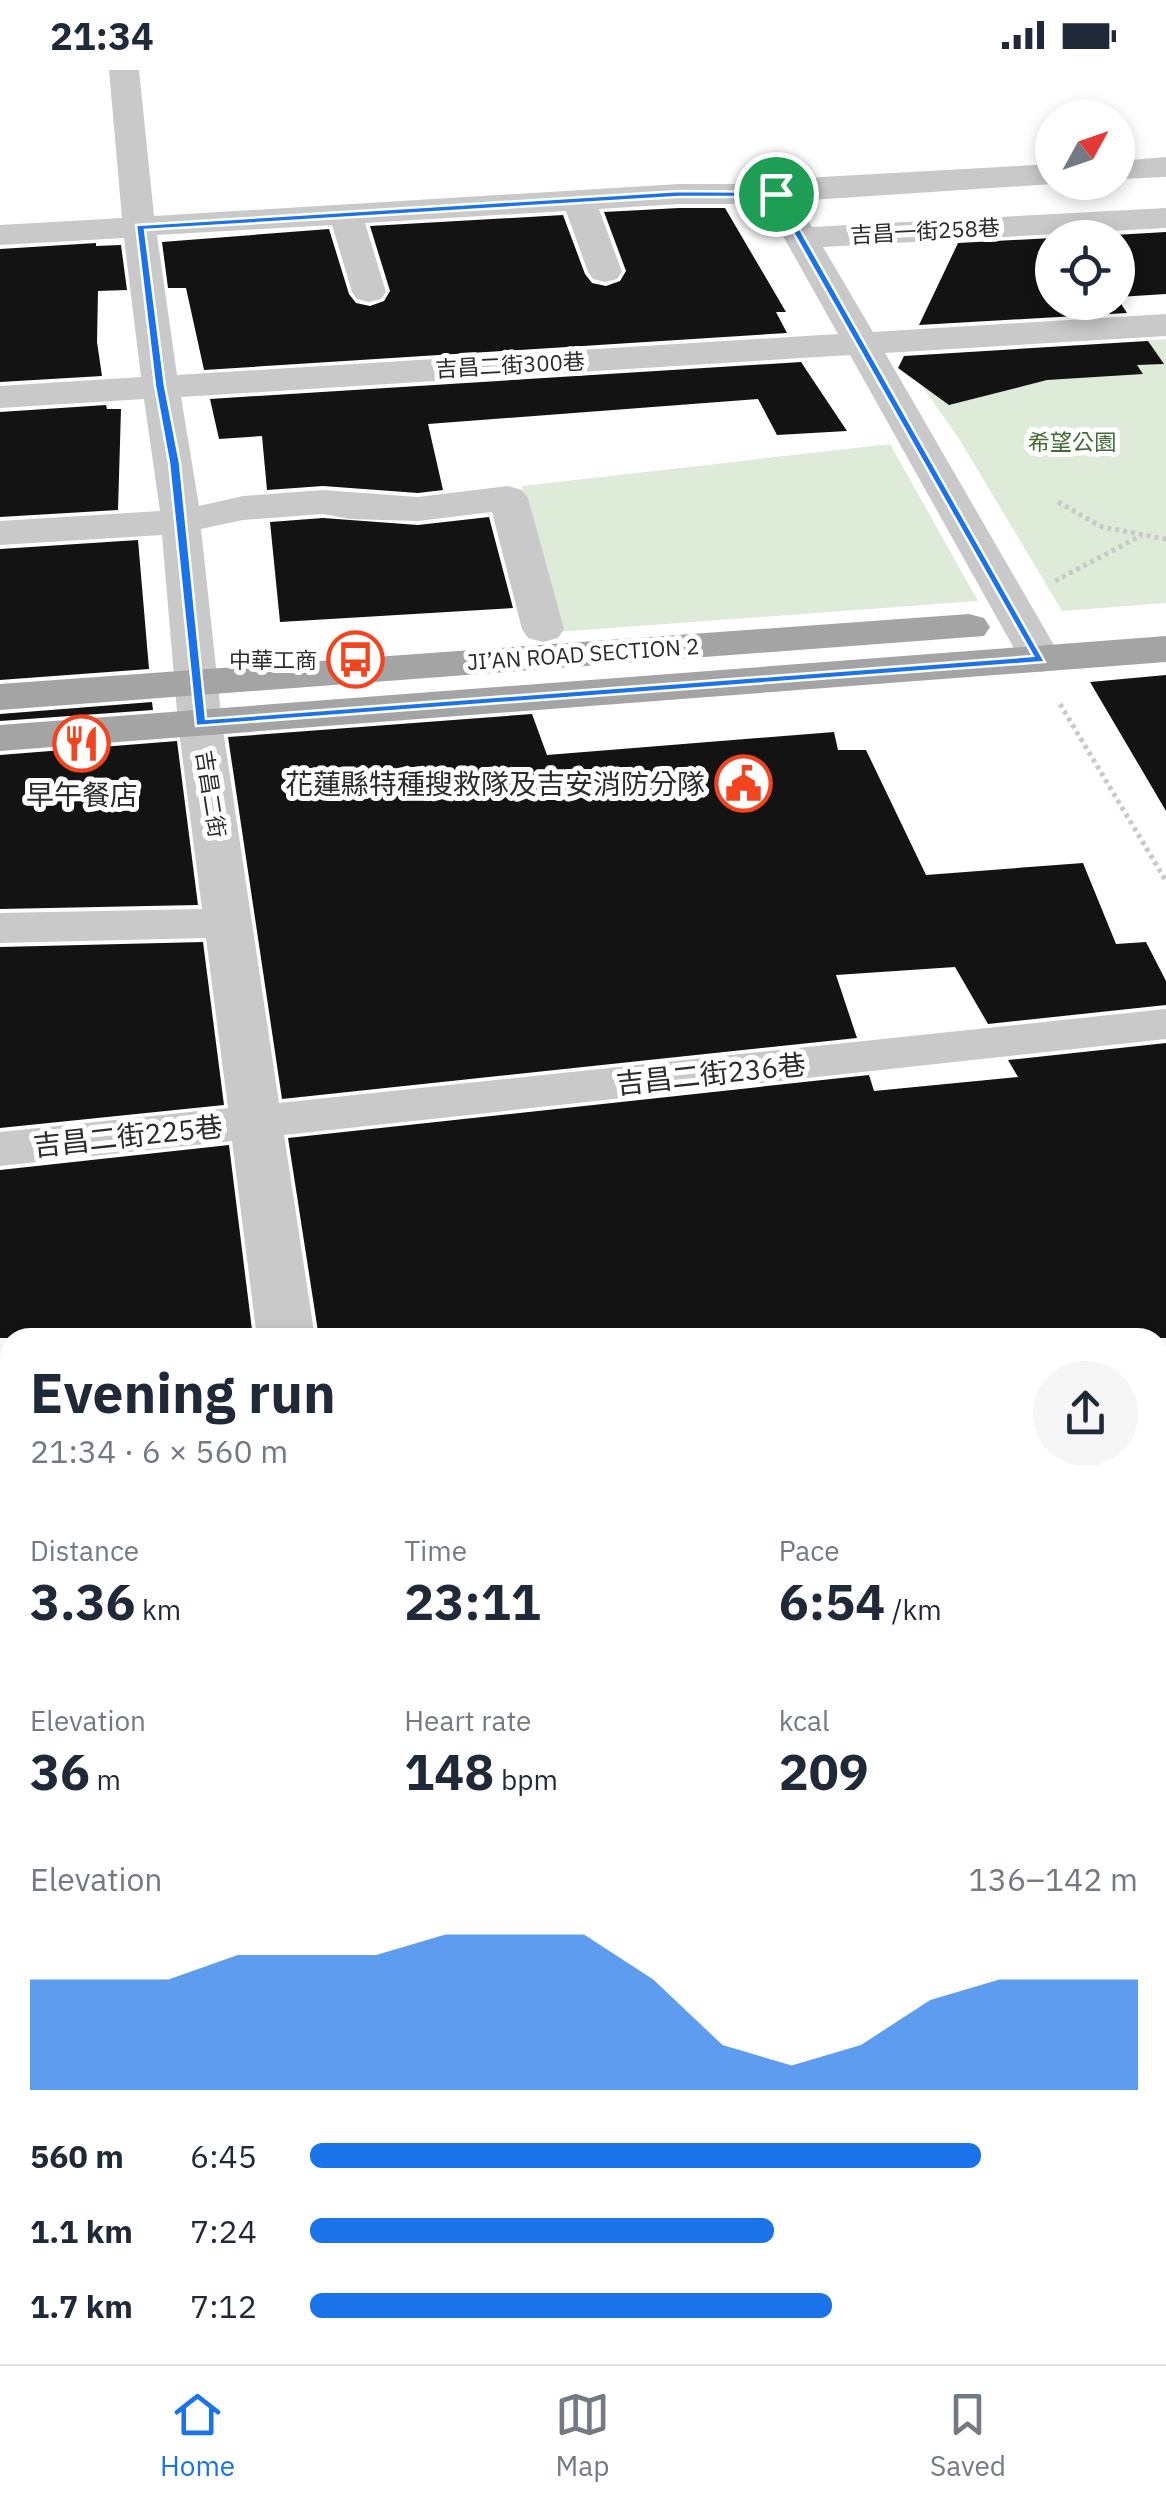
<!DOCTYPE html>
<html lang="en">
<head>
<meta charset="utf-8">
<style>
	:root { --surface:#fff; --page:#f6f6f7; --text:#1f2937; --muted:#747a83; --line:#e0e1e3; --accent:#1a73e8 }
	body { margin:0; font-family:"IBM Plex Sans","Noto Sans TC",sans-serif; background:var(--page); color:var(--text); height:100vh; display:flex; flex-direction:column; font-size:38px; white-space:nowrap }
	* { box-sizing:border-box; margin:0 }
	p { font-size:32px; color:var(--muted) }
	.icon { flex:none; width:55px; height:55px; fill:none; stroke:currentColor; stroke-width:2; stroke-linecap:round; stroke-linejoin:round }
	.map { position:relative; flex:1; overflow:hidden }
	.panel { position:absolute; left:0px; top:1258px; width:1168px; height:1038px; display:flex; flex-direction:column; background:var(--surface); border-radius:30px 30px 0 0; box-shadow:0 5px 15px #0003 }
	.panel>* { flex:none }
	.needle { width:65px; rotate:50deg }
	.controls { position:absolute; left:1035px; top:30px; display:grid; gap:20px }
	.controls a { display:grid; place-items:center; width:100px; height:100px; border-radius:50%; background:var(--surface); box-shadow:0 5px 15px #0003; font-size:50px }
	.pin { position:absolute; display:grid; place-items:center; width:85px; height:85px; color:#fff; margin:-42px; border:5px solid #fff; border-radius:50%; box-shadow:0 2px 10px #0007 }
	.round { display:grid; place-items:center; flex:none; width:105px; height:105px; border-radius:52px; background:var(--page) }
	.headline { display:flex; align-items:center; justify-content:space-between; height:170px; padding:0 30px }
	h1 { font-size:55px; font-weight:700; line-height:75px }
	.figures { display:grid; grid-template-columns:repeat(3,1fr); gap:15px; height:170px; padding:10px 30px }
	.figures div { display:grid; align-content:center }
	.figures b { font-size:50px; font-weight:700 }
	.figures small { font-size:28px; font-weight:400 }
	.figures p { font-size:28px }
	.chart { height:280px; padding:20px 30px }
	.chart p { display:flex; justify-content:space-between }
	.chart svg { width:100%; height:180px; margin-top:10px; fill:var(--accent); opacity:.7 }
	ul { padding:0 30px; list-style:none; font-size:32px }
	li { display:grid; grid-template-columns:160px 120px 1fr; align-items:center; height:75px }
	li i { height:25px; border-radius:12px; background:var(--accent) }
	.status { display:flex; justify-content:space-between; align-items:center; height:70px; padding:0 50px; background:var(--surface); direction:ltr }
	.status svg { height:28px; fill:currentColor }
	.tab-bar { display:flex; justify-content:space-around; align-items:center; height:140px; border-top:2px solid var(--line); background:var(--surface); font-size:28px; color:var(--muted) }
	.tab-bar a { display:grid; justify-items:center; gap:5px }
	.tab-bar .active { color:var(--accent) }
	.map>svg:first-child { display:block }
	.green { fill:#deebd8 }
	.building { fill:#131313 }
	.lines { fill:none; stroke-linecap:round; stroke-linejoin:round }
	.path { stroke:#c9c9c9; stroke-width:5; stroke-dasharray:4 4; stroke-linecap:butt }
	.minor { fill:#c9c9c9; fill-rule:evenodd }
	.major { fill:#a4a4a4; fill-rule:evenodd }
	.route { fill:#1a73e8; stroke:#fff; stroke-width:2.5; fill-rule:evenodd }
	.labels { text-anchor:middle; stroke-width:10; stroke-linejoin:round; paint-order:stroke }
	.far-street-label { font-size:22px; fill:#2c2c2c; stroke:#fff }
	.far-park-label { font-size:22px; fill:#426b37; stroke:#fff }
	.far-poi-label { font-size:22px; fill:#2c2c2c; stroke:#fff; text-anchor:end }
	.poi-label { font-size:28px; fill:#2c2c2c; stroke:#fff; text-anchor:end }
	.street-label { font-size:28px; fill:#2c2c2c; stroke:#fff }
</style>
</head>
<body>
<div class="status"><b>21:34</b><svg viewBox="0 0 49 12"><path d="M0 12V9h3v3zM5 12V6h3v6zM10 12V3h3v9zM15 12V0h3v12zM26 1h20v11H26zM47 4h2v5h-2z"/></svg></div>
<div class="map">
<svg width="1166" height="2294" viewBox="0 0 1166 2294">
	<rect width="100%" height="100%" fill="#fff"/>
	<!-- green -->
	<path class="green" d="M 1166,269 L 1166,533 L 1062,541 L 961,372 L 903,288 Z
		M 890,374 L 978,531 L 557,562 L 522,416 Z
		M 10,2040 L 10,2285 L 365,2285 L 366,2294 L 0,2294 L 0,2041 Z"/>
	<!-- building -->
	<path class="building" d="M 679,138 L 725,138 L 786,242 L 776,242 L 787,263 L 204,300 L 186,218 L 168,218 L 162,172 L 329,159 L 349,224 L 356,233 L 370,236 L 384,231 L 390,221 L 370,156 L 563,145 L 585,204 L 592,213 L 606,216 L 620,211 L 626,201 L 604,142 Z
		M 1166,162 L 1166,224 L 1118,227 L 1118,168 L 1062,168 Z
		M 1052,168 L 1052,232 L 1118,232 L 1118,229 L 1127,243 L 919,255 L 958,173 Z
		M 96,173 L 96,176 L 121,175 L 127,220 L 98,221 L 97,272 L 102,306 L 0,312 L 0,179 Z
		M 1148,271 L 1164,294 L 1137,295 L 1143,304 L 1047,310 L 949,335 L 898,298 L 904,286 Z
		M 801,292 L 847,361 L 777,365 L 758,329 L 428,354 L 443,420 L 418,423 L 323,416 L 267,420 L 262,366 L 219,369 L 210,329 Z
		M 106,335 L 107,339 L 121,339 L 118,440 L 0,447 L 0,342 Z
		M 489,447 L 513,538 L 280,552 L 270,452 L 323,448 L 418,455 Z
		M 138,470 L 149,599 L 0,610 L 0,479 Z
		M 1166,605 L 1166,741 L 1090,612 Z
		M 152,632 L 153,640 L 0,651 L 0,644 Z
		M 532,644 L 547,685 L 834,662 L 838,680 L 866,680 L 926,805 L 1083,793 L 1116,874 L 1146,872 L 1166,911 L 1166,935 L 988,954 L 955,897 L 836,905 L 857,968 L 282,1029 L 228,667 Z
		M 177,671 L 198,835 L 0,839 L 0,685 Z
		M 203,872 L 224,1035 L 0,1058 L 0,877 Z
		M 1166,973 L 1166,1268 L 319,1268 L 288,1068 L 869,1005 L 874,1021 L 1018,1007 L 1008,990 Z
		M 229,1075 L 253,1268 L 209,1268 L 209,1260 L 135,1268 L 0,1268 L 0,1100 Z"/>
	<g class="lines">
		<!-- path -->
		<path class="path" d="M 1058,432 L 1102,457 L 1166,469
			M 1055,511 L 1142,465
			M 1060,634 L 1166,811"/>
		<!-- minor -->
		<path class="minor" d="M 109,0 L 139,0 L 154,146 L 679,114 L 776,114 L 821,107 L 1052,94 L 1052,112 L 1057,112 L 1052,114 L 796,131 L 812,157 L 1166,138 L 1166,158 L 823,177 L 873,262 L 1166,244 L 1166,266 L 885,283 L 1062,589 L 1056,598 L 1041,602 L 1026,598 L 1020,589 L 850,285 L 181,327 L 199,436 L 243,426 L 323,420 L 418,427 L 508,416 L 522,420 L 528,428 L 564,559 L 558,568 L 543,572 L 528,568 L 522,559 L 492,442 L 418,451 L 350,449 L 323,444 L 243,450 L 201,459 L 222,653 L 279,1033 L 1166,939 L 1166,969 L 284,1065 L 315,1268 L 257,1268 L 232,1071 L 0,1096 L 0,1062 L 228,1038 L 206,868 L 0,873 L 0,843 L 202,839 L 178,653 L 162,465 L 0,475 L 0,451 L 160,441 L 144,329 L 0,338 L 0,316 L 141,307 L 124,168 L 0,175 L 0,155 L 122,148 ZM 679,134 L 765,134 L 838,264 L 177,305 L 157,165 L 332,155 L 352,222 L 357,229 L 369,232 L 381,229 L 386,222 L 365,153 L 566,141 L 588,202 L 593,209 L 605,212 L 617,209 L 622,202 L 599,139 Z
			M 1166,87 L 1166,107 L 1118,109 L 1118,91 Z
			M 1166,1316 L 1166,1356 L 1158,1357 L 1158,1317 Z
			M 0,1566 L 10,1566 L 10,1614 L 0,1616 Z
			M 1166,1826 L 1166,1884 L 1158,1885 L 1158,1827 Z
			M 10,1962 L 10,2026 L 0,2027 L 0,1963 Z
			M 358,2285 L 438,2285 L 438,2294 L 358,2294 Z"/>
		<!-- major -->
		<path class="major" d="M 969,544 L 984,548 L 990,557 L 984,566 L 0,640 L 0,614 Z
			M 1166,566 L 1166,592 L 0,681 L 0,655 Z"/>
	</g>
	<!-- route -->
	<path class="route" d="M 679,121 L 779,122 L 1045,592 L 196,656 L 169,393 L 155,316 L 136,155 ZM 679,127 L 773,127 L 1033,586 L 206,649 L 180,393 L 165,316 L 145,160 Z"/>
	<!-- icons -->
	<defs>
		<symbol id="bus-ring" viewBox="-11 -11 22 22"><circle r="9.5" fill="#fff" stroke="#f2441f" stroke-width="1.5"/><path d="M-5-6H5V4H4V6H2V4H-2V6H-4V4H-5ZM-3.5-4V0h7V-4ZM-3.5 1.2v1.5H-2V1.2ZM2 1.2v1.5H3.5V1.2Z" fill="#f2441f"/></symbol>
		<symbol id="restaurant-ring" viewBox="-11 -11 22 22"><circle r="9.5" fill="#fff" stroke="#f2441f" stroke-width="1.5"/><path d="M-5-6h1v4h1v-4h1v4h1v-4h1v5L-1.5 .5V6h-2V.5L-5-1ZM5-6V6H3V1.5H1.5Q1.5-4 5-6Z" fill="#f2441f"/></symbol>
		<symbol id="civic-ring" viewBox="-11 -11 22 22"><circle r="9.5" fill="#fff" stroke="#f2441f" stroke-width="1.5"/><path d="M-.6-6.5H3V-4.5H.6V-3L4-1V1h2V6H-6V1h2V-1L-.6-3ZM-1.2 2.5V6h2.4V2.5Z" fill="#f2441f"/></symbol>
	</defs>
	<g fill-rule="evenodd">
		<use href="#bus-ring" x="324" y="558" width="63" height="63"/>
		<use href="#restaurant-ring" x="50" y="642" width="63" height="63"/>
		<use href="#civic-ring" x="712" y="682" width="63" height="63"/>
	</g>
	<g class="labels">
		<!-- far-street labels -->
		<g class="far-street-label">
			<text transform="translate(925 161) rotate(-3)" y="8">吉昌一街258巷</text>
			<text transform="translate(510 295) rotate(-3)" y="8">吉昌二街300巷</text>
			<text transform="translate(583 584) rotate(-4)" y="8">JI’AN ROAD SECTION 2</text>
			<text transform="translate(211 724) rotate(81)" y="8">吉昌二街</text>
		</g>
		<!-- far-park labels -->
		<g class="far-park-label">
			<text x="1072" y="380">希望公園</text>
		</g>
		<!-- far-poi labels -->
		<g class="far-poi-label">
			<text x="317" y="598">中華工商</text>
		</g>
		<!-- poi labels -->
		<g class="poi-label">
			<text x="705" y="724">花蓮縣特種搜救隊及吉安消防分隊</text>
			<text x="82" y="735" text-anchor="middle">早午餐店</text>
		</g>
		<!-- street labels -->
		<g class="street-label">
			<text transform="translate(711 1004) rotate(-6)" y="10">吉昌二街236巷</text>
			<text transform="translate(128 1066) rotate(-6)" y="10">吉昌二街225巷</text>
		</g>
	</g>
</svg>
<div class="controls">
<a><svg class="needle" viewBox="-14 -14 28 28"><path d="M0-13l5 13h-10z" fill="#e53935"/><path d="M0 13l5-13h-10z" fill="#747a83"/></svg></a>
<a><svg class="icon" aria-label="locate" viewBox="0 0 24 24"><circle cx="12" cy="12" r="6"/><path d="M12 2v4M12 18v4M2 12h4M18 12h4"/></svg></a>
</div>
<div class="pin" style="left:776px;top:124px;background:#1e9e55"><svg class="icon" aria-label="arrive" viewBox="0 0 24 24"><path d="M6 21V4h12l-3 4 3 4H6"/></svg></div>
<section class="panel">
<div class="headline"><div><h1>Evening run</h1><p>21:34 · 6 × 560 m</p></div><a class="round"><svg class="icon" aria-label="share" viewBox="0 0 24 24"><path d="M12 15V3M7 8l5-5 5 5M5 13v7h14v-7"/></svg></a></div>
<div class="figures">
<div><p>Distance</p><b>3.36<small> km</small></b></div>
<div><p>Time</p><b>23:11</b></div>
<div><p>Pace</p><b>6:54<small> /km</small></b></div>
</div>
<div class="figures">
<div><p>Elevation</p><b>36<small> m</small></b></div>
<div><p>Heart rate</p><b>148<small> bpm</small></b></div>
<div><p>kcal</p><b>209</b></div>
</div>
<div class="chart"><p><span>Elevation</span>136–142 m</p>
<svg viewBox="0 0 160 44" preserveAspectRatio="none"><path d="M0 44V17L10 17L20 17L30 11L40 11L50 11L60 6L70 6L80 6L90 17L100 33L110 38L120 33L130 22L140 17L150 17L160 17V44z"/></svg>
</div>
<ul>
<li><b>560 m</b>6:45<i style="width:81%"></i></li>
<li><b>1.1 km</b>7:24<i style="width:56%"></i></li>
<li><b>1.7 km</b>7:12<i style="width:63%"></i></li>
</ul>
</section>
</div>
<nav class="tab-bar">
<a class="active"><svg class="icon" aria-label="home" viewBox="0 0 24 24"><path d="M3 11l9-7 9 7M6 9v11h12V9"/></svg>Home</a>
<a><svg class="icon" aria-label="map" viewBox="0 0 24 24"><path d="M3 6l6-2 6 2 6-2v14l-6 2-6-2-6 2zM9 4v14M15 6v14"/></svg>Map</a>
<a><svg class="icon" aria-label="saved" viewBox="0 0 24 24"><path d="M7 4h10v16l-5-4-5 4z"/></svg>Saved</a>
</nav>
</body>
</html>
